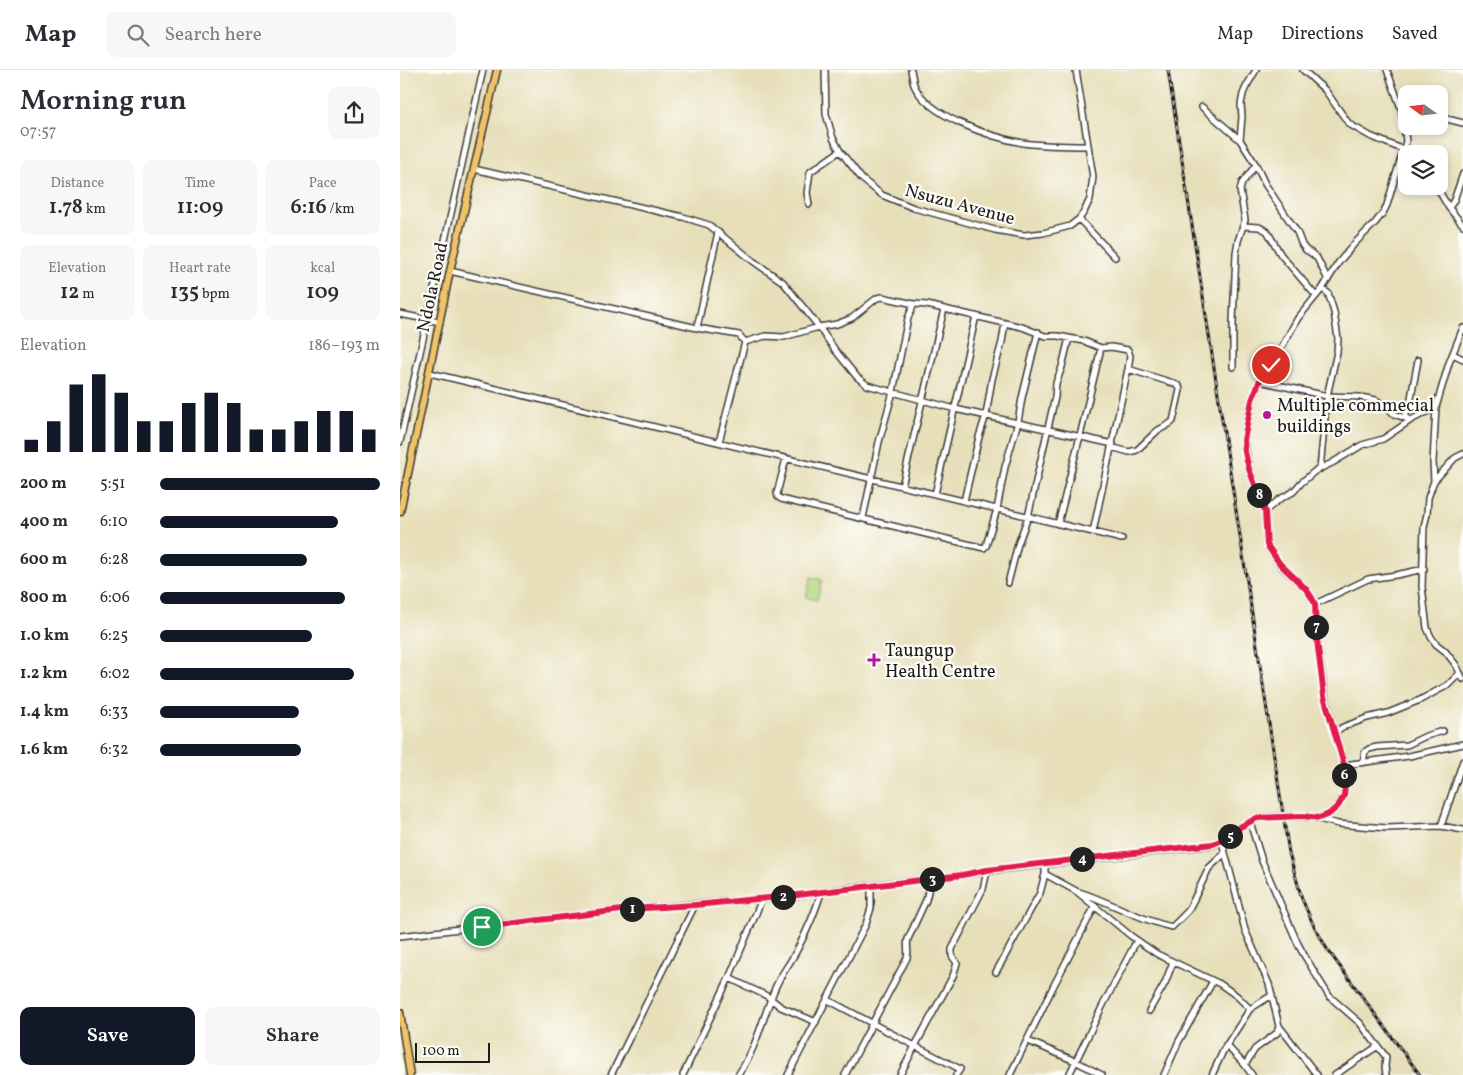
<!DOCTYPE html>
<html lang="en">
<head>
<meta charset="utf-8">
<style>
	:root { --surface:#fff; --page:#f7f7f7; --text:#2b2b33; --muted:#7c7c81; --line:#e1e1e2; --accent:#111827 }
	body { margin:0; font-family:Vollkorn,serif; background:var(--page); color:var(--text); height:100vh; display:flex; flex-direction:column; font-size:19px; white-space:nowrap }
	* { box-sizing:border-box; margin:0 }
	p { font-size:16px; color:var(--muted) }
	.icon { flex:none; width:28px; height:28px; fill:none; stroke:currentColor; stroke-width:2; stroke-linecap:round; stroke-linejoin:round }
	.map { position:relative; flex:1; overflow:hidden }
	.drawer { display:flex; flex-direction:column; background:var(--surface); width:400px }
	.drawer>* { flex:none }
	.needle { width:32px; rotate:285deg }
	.controls { position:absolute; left:998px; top:15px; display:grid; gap:10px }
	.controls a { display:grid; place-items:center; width:50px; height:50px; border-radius:10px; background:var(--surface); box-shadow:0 2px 8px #0003; font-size:25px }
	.scale { position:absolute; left:15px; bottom:12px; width:75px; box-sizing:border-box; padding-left:5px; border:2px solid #1c1c1c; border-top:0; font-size:14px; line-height:18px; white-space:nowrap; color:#1c1c1c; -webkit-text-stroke:4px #fdfcf7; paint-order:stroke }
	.pin { position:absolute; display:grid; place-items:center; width:42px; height:42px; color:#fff; margin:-21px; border:2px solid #fff; border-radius:50%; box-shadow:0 1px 5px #0007 }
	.km { position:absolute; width:25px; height:25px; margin:-12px; border-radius:50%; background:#222; color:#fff; font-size:14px; line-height:25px; text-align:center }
	.round { display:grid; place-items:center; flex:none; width:52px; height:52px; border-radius:10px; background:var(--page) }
	.summary { display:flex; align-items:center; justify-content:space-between; height:85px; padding:0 20px }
	h1 { font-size:28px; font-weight:600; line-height:38px }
	.figures { display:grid; grid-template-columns:repeat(3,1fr); gap:8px; height:85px; padding:5px 20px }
	.figures div { display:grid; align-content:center; border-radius:10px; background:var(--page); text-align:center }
	.figures b { font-size:21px; font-weight:600 }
	.figures small { font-size:14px; font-weight:400 }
	.figures p { font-size:14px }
	.chart { height:140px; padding:10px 20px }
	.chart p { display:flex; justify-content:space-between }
	.chart svg { width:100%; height:90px; margin-top:5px; stroke:var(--accent); stroke-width:6 }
	.cta { display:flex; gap:10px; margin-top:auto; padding:10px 20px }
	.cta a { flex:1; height:58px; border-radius:10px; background:var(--accent); color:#fff; font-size:20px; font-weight:600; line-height:58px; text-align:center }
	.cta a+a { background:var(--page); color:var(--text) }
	ul { padding:0 20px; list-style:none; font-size:16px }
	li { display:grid; grid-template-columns:80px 60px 1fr; align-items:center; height:38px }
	li i { height:12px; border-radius:6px; background:var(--accent) }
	header { display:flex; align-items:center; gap:30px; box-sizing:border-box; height:70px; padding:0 25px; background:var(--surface); border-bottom:1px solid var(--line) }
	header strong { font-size:24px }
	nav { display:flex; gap:28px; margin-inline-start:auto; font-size:18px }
	.search { width:350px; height:45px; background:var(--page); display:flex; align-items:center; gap:12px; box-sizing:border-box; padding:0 18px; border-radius:10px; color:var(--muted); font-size:19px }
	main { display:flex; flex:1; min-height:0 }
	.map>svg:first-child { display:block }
	.pitch { fill:#b1d67f; stroke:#66794e }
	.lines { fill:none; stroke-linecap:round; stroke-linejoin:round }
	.minor-casing { stroke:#3a3934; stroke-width:8 }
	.major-casing { stroke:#3a3934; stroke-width:9 }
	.minor { stroke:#fff; stroke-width:5 }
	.major { stroke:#f0c369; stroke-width:6 }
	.rail-casing { stroke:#1c1c1c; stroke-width:3 }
	.rail { stroke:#fdfcf7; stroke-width:1; stroke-dasharray:4; stroke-linecap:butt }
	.route-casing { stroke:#fff; stroke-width:10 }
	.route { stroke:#e11d48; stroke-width:6 }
	.poi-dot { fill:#b5179e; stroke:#fdfcf7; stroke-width:2 }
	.labels { text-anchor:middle; stroke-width:4.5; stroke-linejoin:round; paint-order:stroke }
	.street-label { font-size:18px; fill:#1c1c1c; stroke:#fdfcf7 }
	.poi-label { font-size:18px; fill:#1c1c1c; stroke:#fdfcf7; text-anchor:start }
</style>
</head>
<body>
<header>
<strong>Map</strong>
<div class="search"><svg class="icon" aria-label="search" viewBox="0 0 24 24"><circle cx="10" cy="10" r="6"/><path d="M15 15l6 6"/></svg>Search here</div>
<nav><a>Map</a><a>Directions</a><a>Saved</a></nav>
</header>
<main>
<section class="drawer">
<div class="summary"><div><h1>Morning run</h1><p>07:57</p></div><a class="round"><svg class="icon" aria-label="share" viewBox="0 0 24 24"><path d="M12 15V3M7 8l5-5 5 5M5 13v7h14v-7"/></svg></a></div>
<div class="figures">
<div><p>Distance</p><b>1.78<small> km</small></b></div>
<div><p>Time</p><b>11:09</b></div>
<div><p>Pace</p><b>6:16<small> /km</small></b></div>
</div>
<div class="figures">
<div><p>Elevation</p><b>12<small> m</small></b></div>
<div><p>Heart rate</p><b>135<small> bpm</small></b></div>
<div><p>kcal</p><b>109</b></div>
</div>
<div class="chart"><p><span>Elevation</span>186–193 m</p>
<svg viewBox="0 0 160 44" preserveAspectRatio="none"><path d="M5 44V38M15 44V29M25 44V11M35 44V6M45 44V15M55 44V29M65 44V29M75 44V20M85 44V15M95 44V20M105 44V33M115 44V33M125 44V29M135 44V24M145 44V24M155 44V33"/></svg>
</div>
<ul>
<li><b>200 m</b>5:51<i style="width:100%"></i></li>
<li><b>400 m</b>6:10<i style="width:81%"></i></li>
<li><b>600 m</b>6:28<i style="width:67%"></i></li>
<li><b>800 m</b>6:06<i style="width:84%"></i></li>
<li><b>1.0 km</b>6:25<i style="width:69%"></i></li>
<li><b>1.2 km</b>6:02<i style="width:88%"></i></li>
<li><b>1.4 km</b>6:33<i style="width:63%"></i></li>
<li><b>1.6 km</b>6:32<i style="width:64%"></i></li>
</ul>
<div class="cta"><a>Save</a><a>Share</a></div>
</section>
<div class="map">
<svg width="1063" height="1005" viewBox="0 0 1063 1005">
	<rect width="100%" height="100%" fill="#fdfcf7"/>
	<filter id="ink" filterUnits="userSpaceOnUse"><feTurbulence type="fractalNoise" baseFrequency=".02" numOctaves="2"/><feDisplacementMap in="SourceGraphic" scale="10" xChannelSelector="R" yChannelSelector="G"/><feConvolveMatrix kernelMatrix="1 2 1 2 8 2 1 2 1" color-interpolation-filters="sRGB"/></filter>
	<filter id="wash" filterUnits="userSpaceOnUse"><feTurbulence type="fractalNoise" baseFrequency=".0096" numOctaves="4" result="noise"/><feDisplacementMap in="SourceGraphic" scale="20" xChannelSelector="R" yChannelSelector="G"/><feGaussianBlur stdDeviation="1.12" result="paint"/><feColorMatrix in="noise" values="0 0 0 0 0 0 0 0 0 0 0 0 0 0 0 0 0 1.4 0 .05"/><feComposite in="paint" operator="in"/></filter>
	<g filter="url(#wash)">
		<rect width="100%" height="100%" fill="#e7dfb9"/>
		<!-- pitch -->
		<path class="pitch" d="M 411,507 L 422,510 L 417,530 L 406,527 Z"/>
	</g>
	<g filter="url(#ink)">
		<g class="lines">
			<defs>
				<path id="minor" d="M 425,0 L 426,44 L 433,68 L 440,81 L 462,109 L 482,125 L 514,138 L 595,160 L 624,165 L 643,163 L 670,156 L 679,149 L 684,142 L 690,129 L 693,107 L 676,0
					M 511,0 C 512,5 513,11 514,15 C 528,47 591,67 623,73 C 644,76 666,76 688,76
					M 856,0 L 846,17 L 843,24 L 841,34 L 842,47 L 840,70 L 856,95 L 865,114 L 897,162 L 902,175 L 906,180 L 911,183 L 917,188 L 928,210
					M 903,0 L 925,20 L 949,54 L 970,66 L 1014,84
					M 802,37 L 840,70
					M 1039,47 L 1063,53
					M 74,99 L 283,147 L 309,155 L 353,191 L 383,212 L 419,257 L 435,280 L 457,307 L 467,315 L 555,339 L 713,374
					M 1036,116 L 1049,138 L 1063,155
					M 409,134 L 407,123 L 410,102 L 440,81
					M 1049,138 L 1054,130 L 1063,104
					M 679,149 L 715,187
					M 843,156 L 859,157 L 867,161 L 881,185 L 916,226
					M 50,201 L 297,258 L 339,265 L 345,272 L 319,372
					M 0,244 L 40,252
					M 297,258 L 318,162
					M 1063,258 L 1049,293 L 1036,337 L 1033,392 L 1034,411 L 1028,428 L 1027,444 L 1024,457 L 1022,517 L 1027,558 L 1031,567 L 1036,574 L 1045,581 L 1056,595 L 1063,609
					M 345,272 L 365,266 L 384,267 L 419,257 L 437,254 L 452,248 L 477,228 L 482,227 L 514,234
					M 1053,284 L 1063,289
					M 833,297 L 833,252 L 836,183 L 838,171 L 845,150 L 840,120 L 842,113 L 856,95
					M 30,303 L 722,469
					M 860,311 L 927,326 L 960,327 L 976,330 L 987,337 L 994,344 L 1011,350
					M 1005,348 L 1011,328 L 1018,290
					M 0,372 L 83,0
					M 711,377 L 729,382 L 737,380 L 757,361 L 771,353 L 773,351 L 780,320 L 779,316 L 773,313 L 728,299
					M 386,389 L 377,423 L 378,427 L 381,429 L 584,478 L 586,476 L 597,439 L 605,397 L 618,352 L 622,328 L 638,262
					M 920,399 L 927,326 L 937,282 L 938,269 L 934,242 L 928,223 L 922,219
					M 1034,411 L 1055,388 L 1063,384
					M 502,416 L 544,239
					M 535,424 L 576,246
					M 564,431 L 579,367 L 586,345 L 592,309 L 602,272 L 605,253
					M 865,441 L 880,429 L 893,422 L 901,413 L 915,401 L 932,393 L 962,375 L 983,369 L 1011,350 L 1036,337
					M 463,448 L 479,372 L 493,322 L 508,248 L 514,234 L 527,235 L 622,257 L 645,266 L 658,266 L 684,271 L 701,278 L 711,277 L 728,280 L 730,286 L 728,299 L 693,462
					M 658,454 L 680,366 L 701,278
					M 608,513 L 618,474 L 628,447 L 655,327 L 656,313 L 662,297 L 669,268
					M 915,534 L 968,509 L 996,505 L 1024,499
					M 935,662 L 943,657 L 967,648 L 988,643 L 1020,630 L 1048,615 L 1060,603
					M 963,692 L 965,682 L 969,679 L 977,677 L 1007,675 L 1026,666 L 1043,661
					M 944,695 L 1009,686 L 1063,674
					M 919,748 L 929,744 L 938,736 L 944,726 L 945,713 L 944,695 L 925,626 L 916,562 L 915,534 L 912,528 L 906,519 L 880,495 L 867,475 L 865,441 L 849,399 L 844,370 L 852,330 L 860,311 L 875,289 L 898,248 L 922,219 L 939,192 L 955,173 L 975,153 L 983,143 L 987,135 L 1006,71 L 1002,41 L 987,0
					M 850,752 L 862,791 L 898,874 L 904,885 L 929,926 L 960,953 L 986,987 L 985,996 L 986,1005
					M 1041,756 L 1063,691
					M 822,772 L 831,805 L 845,860 L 869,914 L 879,956
					M 645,794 L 645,804 L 676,821 L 731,866 L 757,884 L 820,914 L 837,926 L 850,939
					M 679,822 C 711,832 739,850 772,857 L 788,841 L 794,829 L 809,798 L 825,783
					M 0,866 L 230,839 L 389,827 L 447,818 L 562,805 L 587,801 L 813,775 L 830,767 L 840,757 L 857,748 L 883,746 L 911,747 L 938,754 L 961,756 L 987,758 L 1041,756 L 1063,760
					M 596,902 L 640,823 L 645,804
					M 329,908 L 367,926 L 381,937 L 416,952
					M 428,930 L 515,976 L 553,906 L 557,893 L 552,886 L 552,879 L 583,819 L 587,801
					M 749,941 L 765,913 L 773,892
					M 628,971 L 675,991 L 702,1005
					M 826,975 L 845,995 L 852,1005
					M 845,995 L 855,979 L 877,963 L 879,956 L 917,1005
					M 211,1005 L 295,835
					M 283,1005 L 329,908 L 362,829
					M 338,1005 C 357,978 363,946 376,916 C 382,903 391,892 397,880 C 407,861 415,843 421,823
					M 388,1005 L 466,854 L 471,838 L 471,816
					M 445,1005 L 507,888 C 509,881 506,875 508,869 L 526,830 L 531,809
					M 500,1005 L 515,976 L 560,999 L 556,1005
					M 610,1005 L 653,917 L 695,836
					M 669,1005 L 702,937 L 737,870
					M 764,1005 L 779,971 L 813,911
					M 812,1005 L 824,979 L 850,939 L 872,925
					M 935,1005 L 978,976"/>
				<path id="major" d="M 0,442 L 50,201 L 97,0
					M 0,942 L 10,1005"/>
			</defs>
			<!-- minor casing -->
			<use href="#minor" class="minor-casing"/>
			<!-- major casing -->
			<use href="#major" class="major-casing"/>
			<!-- minor -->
			<use href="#minor" class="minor"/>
			<!-- major -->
			<use href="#major" class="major"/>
			<defs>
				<path id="rail" d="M 768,0 L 889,783 L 902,829 L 913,854 L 927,879 L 1020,1005"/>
			</defs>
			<!-- rail casing -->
			<use href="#rail" class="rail-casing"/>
			<!-- rail -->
			<use href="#rail" class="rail"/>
		</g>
	</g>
	<g class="lines" filter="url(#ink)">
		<defs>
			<path id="route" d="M 82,857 L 230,839 L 295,835 L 389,826 L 562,805 L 587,800 L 813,774 L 830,767 L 840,757 L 857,748 L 902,746 L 919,748 L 929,744 L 938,736 L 944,726 L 945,713 L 944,695 L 924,626 L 916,562 L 915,534 L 912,528 L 906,519 L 880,494 L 867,475 L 865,441 L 849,399 L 845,382 L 844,370 L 852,330 L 860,310 L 871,295"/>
		</defs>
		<!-- route casing -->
		<use href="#route" class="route-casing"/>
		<!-- route -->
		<use href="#route" class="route"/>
	</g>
	<!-- markers -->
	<g class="poi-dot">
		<circle cx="867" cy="345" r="5"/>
		<path d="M471.5 582.5h5v5h5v5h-5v5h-5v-5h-5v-5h5z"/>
	</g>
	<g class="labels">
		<!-- street labels -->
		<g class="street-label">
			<text transform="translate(560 134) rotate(15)" y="6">Nsuzu Avenue</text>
			<text transform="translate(32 217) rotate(-78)" y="6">Ndola Road</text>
		</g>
		<!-- poi labels -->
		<g class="poi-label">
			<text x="877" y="341">Multiple commecial<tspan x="877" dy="21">buildings</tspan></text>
			<text x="485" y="586">Taungup<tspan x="485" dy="21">Health Centre</tspan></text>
		</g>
	</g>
</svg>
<div class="controls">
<a><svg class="needle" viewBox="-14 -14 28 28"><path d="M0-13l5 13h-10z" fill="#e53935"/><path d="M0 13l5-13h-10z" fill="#7c7c81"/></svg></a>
<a><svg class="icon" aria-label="layers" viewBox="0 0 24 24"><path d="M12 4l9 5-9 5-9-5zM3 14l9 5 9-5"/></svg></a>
</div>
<div class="scale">100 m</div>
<div class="pin" style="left:82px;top:857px;background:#1e9e55"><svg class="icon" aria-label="arrive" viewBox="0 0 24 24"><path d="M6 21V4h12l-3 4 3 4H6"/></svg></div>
<div class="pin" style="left:871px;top:295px;background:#d93025"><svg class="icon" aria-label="check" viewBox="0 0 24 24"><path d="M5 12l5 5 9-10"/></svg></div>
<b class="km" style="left:232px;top:839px">1</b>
<b class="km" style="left:383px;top:827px">2</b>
<b class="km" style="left:532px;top:809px">3</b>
<b class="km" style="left:682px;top:789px">4</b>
<b class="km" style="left:830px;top:766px">5</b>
<b class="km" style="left:944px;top:705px">6</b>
<b class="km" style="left:916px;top:557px">7</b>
<b class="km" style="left:859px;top:425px">8</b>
</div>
</main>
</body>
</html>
